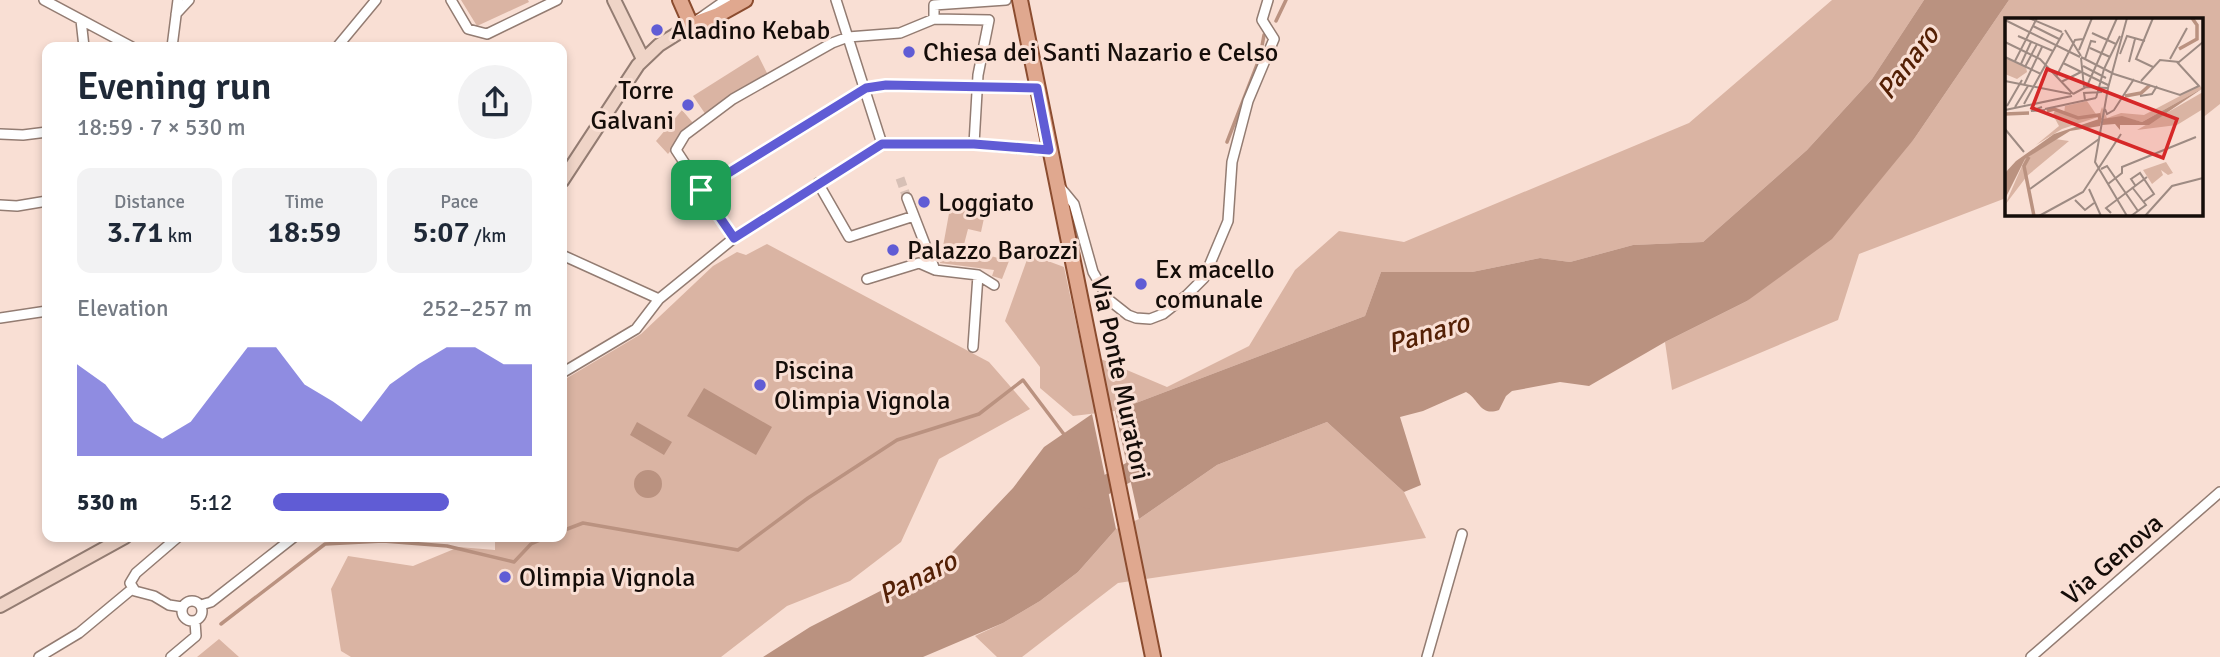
<!DOCTYPE html>
<html lang="en">
<head>
<meta charset="utf-8">
<style>
	:root { --surface:#fff; --page:#f2f2f3; --text:#1f2937; --muted:#747a83; --accent:#605cd5 }
	body { margin:0; font-family:Signika,sans-serif; background:var(--page); color:var(--text); height:100vh; display:flex; flex-direction:column; font-size:26px; white-space:nowrap }
	* { box-sizing:border-box; margin:0 }
	p { font-size:23px; color:var(--muted) }
	.icon { flex:none; width:38px; height:38px; fill:none; stroke:currentColor; stroke-width:2; stroke-linecap:round; stroke-linejoin:round }
	.map { position:relative; flex:1; overflow:hidden }
	.drawer { position:absolute; left:42px; top:42px; width:525px; height:500px; display:flex; flex-direction:column; background:var(--surface); border-radius:14px; box-shadow:0 4px 10px #0003 }
	.drawer>* { flex:none }
	.pin { position:absolute; display:grid; place-items:center; width:60px; height:60px; color:#fff; margin:-30px; border-radius:14px; box-shadow:0 4px 10px #0006 }
	.round { display:grid; place-items:center; flex:none; width:74px; height:74px; border-radius:37px; background:var(--page) }
	.overview { display:flex; align-items:center; justify-content:space-between; height:119px; padding:0 35px }
	h1 { font-size:38px; font-weight:600; line-height:52px }
	.figures { display:grid; grid-template-columns:repeat(3,1fr); gap:10px; height:119px; padding:7px 35px }
	.figures div { display:grid; align-content:center; border-radius:14px; background:var(--page); text-align:center }
	.figures b { font-size:30px; font-weight:600 }
	.figures small { font-size:19px; font-weight:400 }
	.figures p { font-size:19px }
	.chart { height:196px; padding:14px 35px }
	.chart p { display:flex; justify-content:space-between }
	.chart svg { width:100%; height:126px; margin-top:7px; fill:var(--accent); opacity:.7 }
	ul { padding:0 35px; list-style:none; font-size:23px }
	li { display:grid; grid-template-columns:112px 84px 1fr; align-items:center; height:52px }
	li i { height:18px; border-radius:9px; background:var(--accent) }
	.map>svg:first-child { display:block }
	.green { fill:#dab4a3 }
	.water { fill:#ba9280 }
	.lines { fill:none; stroke-linecap:round; stroke-linejoin:round }
	.stream { stroke:#ba9280; stroke-width:3.5 }
	.river { stroke:#ba9280; stroke-width:19 }
	.street-tunnel { stroke:#d7c0b6; stroke-width:9; stroke-dasharray:9 4.5; stroke-linecap:butt }
	.street-casing { stroke:#937c72; stroke-width:12 }
	.secondary-casing { stroke:#937c72; stroke-width:16 }
	.primary-casing { stroke:#8b4c2f; stroke-width:18 }
	.street { stroke:#fff; stroke-width:9 }
	.secondary { stroke:#efd4c7; stroke-width:12 }
	.primary { stroke:#e0a88f; stroke-width:14 }
	.route-casing { stroke:#fff; stroke-width:14 }
	.route { stroke:#605cd5; stroke-width:9 }
	.poi-dot { fill:#605cd5; stroke:#f9dfd4; stroke-width:2.5 }
	.labels { text-anchor:middle; stroke-width:6; stroke-linejoin:round; paint-order:stroke }
	.poi-label { font-size:26px; fill:#150d09; stroke:#f9dfd4; text-anchor:start }
	.street-label { font-size:26px; fill:#150d09; stroke:#f9dfd4 }
	.water-label { font-size:28px; font-style:italic; fill:#542005; stroke:#f9dfd4 }
	.inset-river { fill:none; stroke:#ba9280; stroke-width:3.5 }
	.inset-road { fill:none; stroke:#9e8b83; stroke-width:2 }
	.view { fill:#d62828; fill-opacity:0.15; stroke:#d62828; stroke-width:3.5 }
	.inset-edge { fill:none; stroke:#150d09; stroke-width:3.5 }
</style>
</head>
<body>
<div class="map">
<svg width="2220" height="657" viewBox="0 0 2220 657">
	<rect width="100%" height="100%" fill="#f9dfd4"/>
	<!-- green -->
	<path class="green" d="M 461,0 L 528,0 L 529,2 L 477,26 Z
		M 1832,0 L 1924,0 L 1872,79 L 1807,150 L 1703,242 L 1633,245 L 1570,262 L 1540,258 L 1472,272 L 1381,272 L 1365,316 L 1115,411 L 1073,416 L 1040,388 L 1040,367 L 1005,321 L 1029,254 L 1064,267 L 1082,351 L 1167,387 L 1249,346 L 1295,270 L 1339,231 L 1404,242 L 1689,123 Z
		M 2009,0 L 2220,0 L 2220,104 L 2201,119 L 2201,19 L 2007,19 L 2006,198 L 1859,254 L 1838,320 L 1672,390 L 1665,342 L 1747,301 L 1914,139 Z
		M 758,55 L 768,75 L 706,115 L 693,96 Z
		M 682,110 L 693,123 L 668,154 L 656,141 Z
		M 950,208 L 986,209 L 981,232 L 968,229 L 962,252 L 984,260 L 987,255 L 1009,261 L 1002,279 L 992,276 L 994,270 L 940,263 Z
		M 767,244 L 989,362 L 1030,409 L 939,459 L 901,542 L 850,581 L 787,606 L 721,657 L 351,657 L 341,651 L 331,589 L 348,556 L 413,566 L 459,547 L 495,550 L 495,537 L 562,537 L 562,381 L 641,334 L 713,266 L 737,252 L 746,255 Z
		M 1327,422 L 1404,492 L 1426,538 L 1118,583 L 1022,657 L 997,657 L 975,636 L 1003,623 L 1040,601 L 1078,572 L 1116,529 L 1139,519 L 1217,465 Z
		M 219,639 L 239,657 L 197,657 Z"/>
	<!-- water -->
	<path class="water" d="M 1924,0 L 2009,0 L 1914,139 L 1832,239 L 1747,301 L 1665,342 L 1589,386 L 1560,382 L 1512,391 L 1506,396 L 1499,410 C 1480,417 1479,399 1466,392 L 1423,411 L 1400,417 L 1421,485 L 1404,492 L 1327,422 L 1217,465 L 1139,519 L 1115,411 L 1365,316 L 1381,272 L 1472,272 L 1540,258 L 1570,262 L 1633,245 L 1703,242 L 1807,150 L 1872,79 Z
		M 704,388 L 772,427 L 756,455 L 687,416 Z
		M 1092,414 L 1116,529 L 1078,572 L 1040,601 L 1003,623 L 923,657 L 763,657 L 810,627 L 892,585 L 937,568 L 1013,488 L 1044,447 Z
		M 637,422 L 672,442 L 664,455 L 630,435 Z
		M634 484a14 14 0 1 1 28 0a14 14 0 1 1-28 0Z"/>
	<g class="lines">
		<!-- stream -->
		<path class="stream" d="M 1276,21 L 1286,0
			M 1227,142 L 1260,57 L 1264,35
			M 1126,409 L 1127,398
			M 562,531 L 583,523 L 738,550 L 808,498 L 897,440 L 979,414 L 1023,380 L 1066,437
			M 221,624 L 325,544 L 383,541 L 447,546 L 514,562 L 531,544 L 547,537"/>
		<!-- river -->
		<path class="river" d="M 1087,499 L 1104,486 L 1151,460"/>
		<!-- street-tunnel -->
		<path class="street-tunnel" d="M 900,178 L 907,198"/>
		<defs>
			<path id="street" d="M 44,0 L 132,47
				M 451,0 L 468,29 L 487,34 L 557,0
				M 836,0 L 882,144
				M 176,14 L 189,0
				M 699,19 L 726,0
				M 81,20 L 84,47
				M 172,47 L 178,0
				M 337,47 L 376,0
				M 0,134 L 23,135 L 47,132
				M 882,144 L 974,144 L 1049,151
				M 974,144 L 978,75 L 989,20 L 934,19 L 934,5 L 1006,0
				M 818,183 L 849,237 L 914,216
				M 1060,187 L 1074,204 L 1093,272 L 1109,300 L 1128,315 L 1136,318 L 1150,319 L 1163,314 L 1187,295 L 1204,278 L 1228,221 L 1232,162 L 1248,101 L 1274,39 L 1262,20 L 1268,0
				M 701,190 L 866,88 L 886,85 L 1037,88
				M 907,198 L 935,270
				M 0,205 L 17,206 L 47,201
				M 734,238 L 676,150 L 685,135 L 733,99 L 832,43 L 848,37 L 900,33 L 934,19
				M 562,255 L 659,299
				M 867,279 L 919,263 L 935,270 L 978,275 L 994,285
				M 0,318 L 47,311
				M 973,347 L 978,275
				M 562,373 L 636,329 L 659,299 L 734,238 L 882,144
				M 178,537 L 136,573 L 130,583 L 135,591 L 154,596 L 169,605 L 182,607
				M182 611a10 10 0 1 1 20 0a10 10 0 1 1-20 0Z
				M 201,605 L 211,602 L 294,537
				M 39,657 L 79,633 L 132,589
				M 171,657 L 196,636 L 195,621
				M 1427,657 L 1462,534
				M 2031,657 L 2220,492"/>
			<path id="secondary" d="M 614,0 L 643,59
				M 562,181 L 638,65 L 659,45 L 691,25
				M 0,606 L 125,537"/>
			<path id="primary" d="M 680,0 L 691,25 L 718,15 L 745,0
				M 1020,0 L 1153,657"/>
		</defs>
		<!-- street casing -->
		<use href="#street" class="street-casing"/>
		<!-- secondary casing -->
		<use href="#secondary" class="secondary-casing"/>
		<!-- primary casing -->
		<use href="#primary" class="primary-casing"/>
		<!-- street -->
		<use href="#street" class="street"/>
		<!-- secondary -->
		<use href="#secondary" class="secondary"/>
		<!-- primary -->
		<use href="#primary" class="primary"/>
	</g>
	<g class="lines">
		<defs>
			<path id="route" d="M 886,85 L 1037,88 L 1049,150 L 974,144 L 882,144 L 734,238 L 701,190 L 866,88 Z"/>
		</defs>
		<!-- route casing -->
		<use href="#route" class="route-casing"/>
		<!-- route -->
		<use href="#route" class="route"/>
	</g>
	<!-- markers -->
	<g class="poi-dot">
		<circle cx="657" cy="30" r="7"/>
		<circle cx="909" cy="52" r="7"/>
		<circle cx="688" cy="105" r="7"/>
		<circle cx="924" cy="202" r="7"/>
		<circle cx="893" cy="250" r="7"/>
		<circle cx="1141" cy="284" r="7"/>
		<circle cx="760" cy="385" r="7"/>
		<circle cx="505" cy="577" r="7"/>
	</g>
	<g class="labels">
		<!-- poi labels -->
		<g class="poi-label">
			<text x="671" y="39">Aladino Kebab</text>
			<text x="923" y="61">Chiesa dei Santi Nazario e Celso</text>
			<text x="674" y="99" text-anchor="end">Torre<tspan x="674" dy="30">Galvani</tspan></text>
			<text x="938" y="211">Loggiato</text>
			<text x="907" y="259">Palazzo Barozzi</text>
			<text x="1155" y="278">Ex macello<tspan x="1155" dy="30">comunale</tspan></text>
			<text x="774" y="379">Piscina<tspan x="774" dy="30">Olimpia Vignola</tspan></text>
			<text x="519" y="586">Olimpia Vignola</text>
		</g>
		<!-- street labels -->
		<g class="street-label">
			<text transform="translate(1121 378) rotate(78)" y="9">Via Ponte Muratori</text>
			<text transform="translate(2112 559) rotate(-41)" y="9">Via Genova</text>
		</g>
		<!-- water labels -->
		<g class="water-label">
			<text transform="translate(1907 62) rotate(-53)" y="10">Panaro</text>
			<text transform="translate(1428 332) rotate(-16)" y="10">Panaro</text>
			<text transform="translate(917 577) rotate(-27)" y="10">Panaro</text>
		</g>
	</g>
	<!-- overview -->
	<g transform="translate(2005 18)">
		<rect width="198" height="198" fill="#f9dfd4"/>
		<path d="M 0,39 L 21,49 L 22,54 L 12,61 L 0,56 ZM 194,68 L 198,70 L 137,104 L 117,99 L 115,101 L 98,101 L 94,98 L 97,89 L 102,100 L 116,95 L 139,97 ZM 198,74 L 198,91 L 172,107 L 132,112 ZM 82,83 L 93,99 L 57,111 L 31,127 L 54,108 L 48,97 L 50,92 L 59,95 L 60,88 ZM 50,121 L 64,123 L 22,158 L 0,187 L 20,141 ZM 161,144 L 168,155 L 163,157 L 156,152 L 158,157 L 147,166 L 138,152 Z" fill="#dab4a3"/>
		<path d="M 198,70 L 144,107 L 115,107 L 115,112 L 110,106 L 97,107 L 98,101 L 117,98 L 137,104 ZM 97,100 L 95,108 L 65,113 L 20,141 L 0,181 L 0,155 L 11,143 L 49,116 Z" fill="#ba9280"/>
		<path class="inset-river" d="M 174,31 L 192,21 L 192,7 L 187,0M 120,78 L 136,75 L 145,67M 42,93 L 49,91 L 73,100 L 94,97 L 95,102M 0,96 L 24,95M 24,139 L 19,148 L 29,198"/>
		<path class="inset-road" d="M 24,0 L 57,14M 148,0 L 131,41 L 148,49M 0,2 L 75,39M 28,8 L 54,21M 60,12 L 76,38M 87,15 L 111,26M 13,18 L 48,33M 0,24 L 35,41 L 68,76M 85,30 L 105,39M 74,32 L 87,0M 115,36 L 122,18 L 140,23M 0,39 L 36,56M 76,39 L 109,56 L 175,77 L 194,68 L 172,44M 76,40 L 79,69M 80,41 L 86,23 L 91,24M 165,41 L 182,10M 10,43 L 32,0M 124,44 L 130,21M 58,45 L 103,67M 16,46 L 26,24M 78,48 L 101,60M 20,49 L 32,26M 99,51 L 115,18M 51,59 L 70,22 L 78,21M 0,63 L 66,76M 136,63 L 155,42 L 174,44 L 198,24M 56,64 L 76,54M 19,67 L 37,29M 82,68 L 112,0M 68,76 L 81,69 L 103,70M 135,78 L 147,76 L 152,68M 91,80 L 99,51M 80,82 L 79,75 L 97,74M 19,86 L 58,15M 2,88 L 17,62M 10,89 L 23,68M 37,89 L 26,93 L 40,92M 40,91 L 91,80M 100,91 L 102,96 L 109,92 L 129,61M 0,92 L 67,78M 0,111 L 19,134M 96,151 L 102,148 L 133,193M 103,166 L 117,155 L 117,149 L 191,119M 130,167 L 126,161 L 135,155 L 149,176 L 138,184M 25,171 L 94,121M 84,171 L 96,198M 70,182 L 80,192 L 89,185M 106,195 L 101,190 L 142,159M 34,198 L 78,174 L 116,116M 122,198 L 90,144 L 103,70 L 122,0M 126,198 L 141,187 L 127,169M 140,198 L 167,168 L 198,160"/>
		<path class="view" d="M 42,51 L 172,101 L 158,140 L 27,90 Z"/>
		<rect width="198" height="198" class="inset-edge"/>
	</g>
</svg>
<div class="pin" style="left:701px;top:190px;background:#1e9e55"><svg class="icon" aria-label="arrive" viewBox="0 0 24 24"><path d="M6 21V4h12l-3 4 3 4H6"/></svg></div>
<section class="drawer">
<div class="overview"><div><h1>Evening run</h1><p>18:59 · 7 × 530 m</p></div><a class="round"><svg class="icon" aria-label="share" viewBox="0 0 24 24"><path d="M12 15V3M7 8l5-5 5 5M5 13v7h14v-7"/></svg></a></div>
<div class="figures">
<div><p>Distance</p><b>3.71<small> km</small></b></div>
<div><p>Time</p><b>18:59</b></div>
<div><p>Pace</p><b>5:07<small> /km</small></b></div>
</div>
<div class="chart"><p><span>Elevation</span>252–257 m</p>
<svg viewBox="0 0 160 44" preserveAspectRatio="none"><path d="M0 44V12L10 19L20 32L30 38L40 32L50 19L60 6L70 6L80 19L90 25L100 32L110 19L120 12L130 6L140 6L150 12L160 12V44z"/></svg>
</div>
<ul>
<li><b>530 m</b>5:12<i style="width:68%"></i></li>
</ul>
</section>
</div>
</body>
</html>
